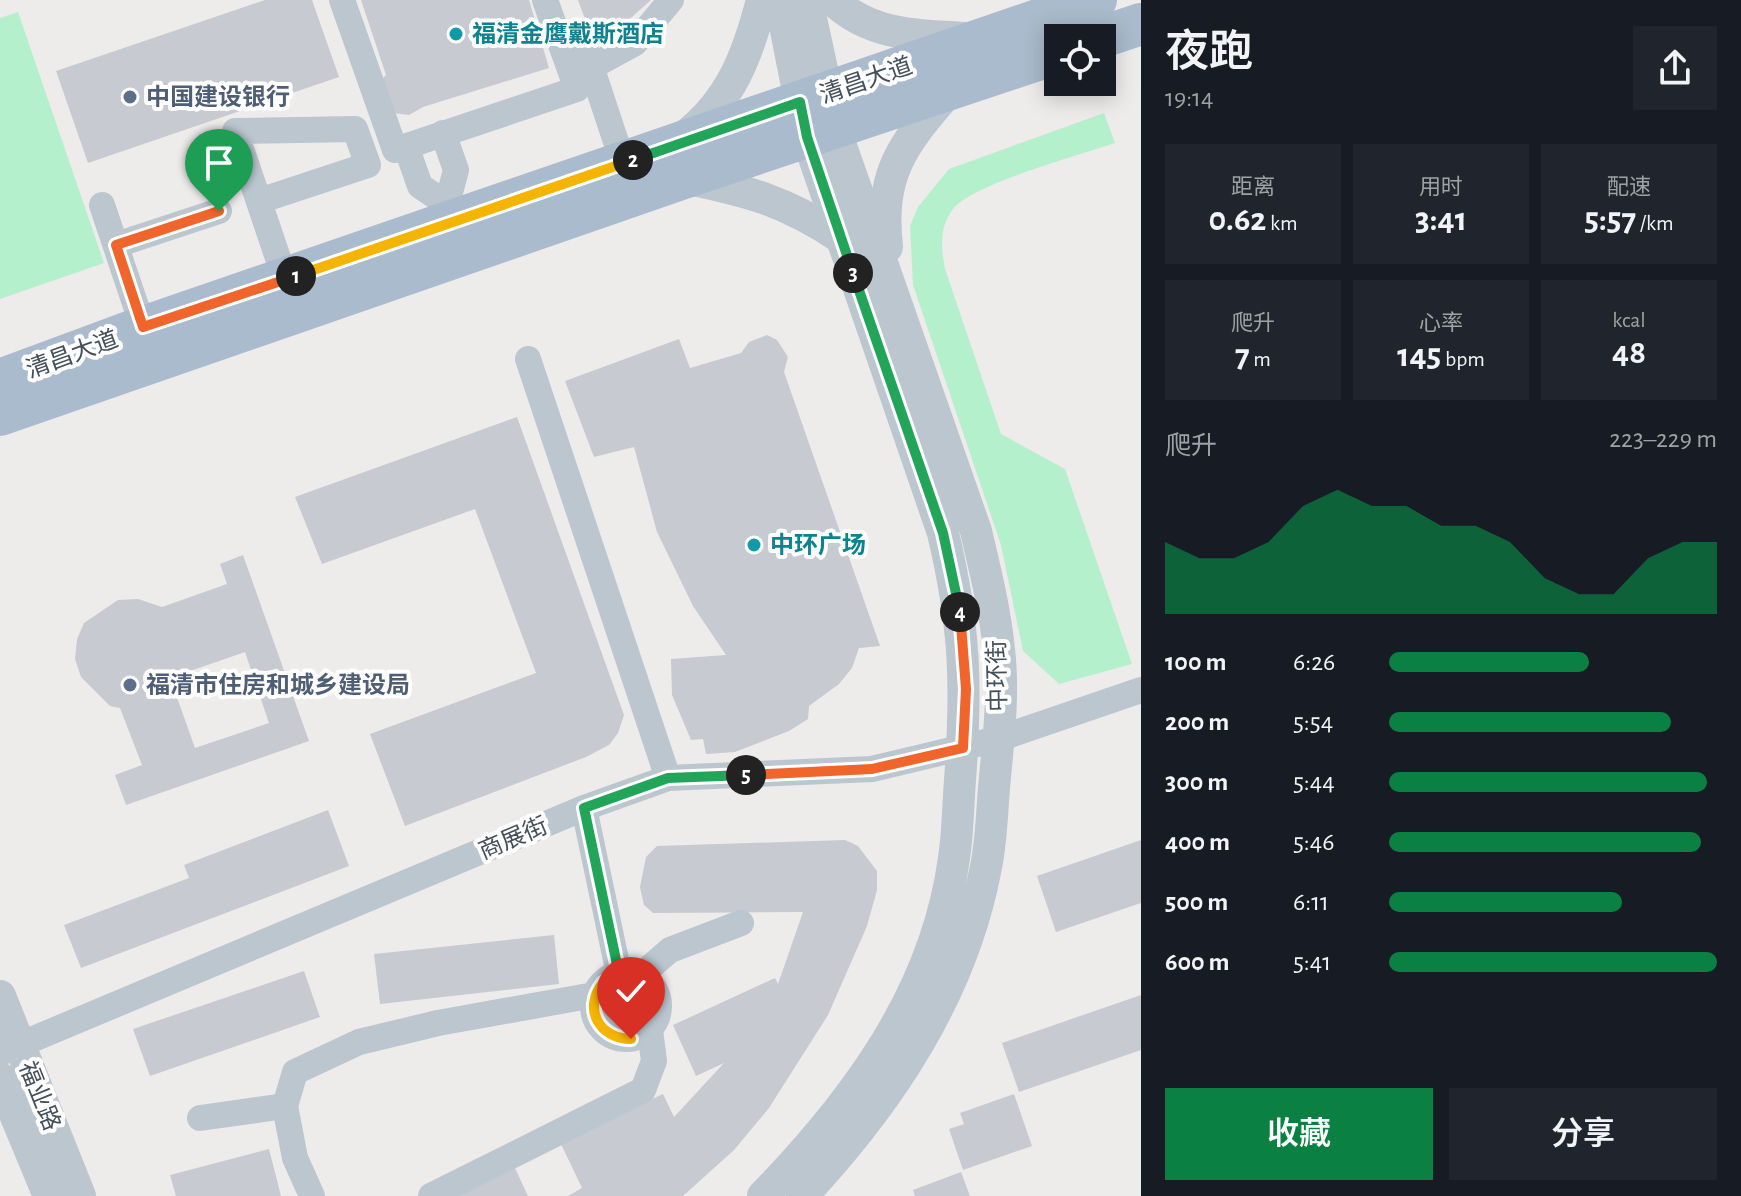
<!DOCTYPE html>
<html lang="zh">
<head>
<meta charset="utf-8">
<style>
	:root { --surface:#171b24; --page:#20242c; --text:#f1f3f6; --muted:#9ea1a6; --accent:#0b8043 }
	body { margin:0; font-family:"Alegreya Sans","Noto Sans SC",sans-serif; background:var(--page); color:var(--text); height:100vh; display:flex; flex-direction:column; font-size:30px; white-space:nowrap }
	* { box-sizing:border-box; margin:0 }
	p { font-size:26px; color:var(--muted) }
	.icon { flex:none; width:44px; height:44px; fill:none; stroke:currentColor; stroke-width:2; stroke-linecap:round; stroke-linejoin:round }
	.map { position:relative; flex:1; overflow:hidden }
	.details { display:flex; flex-direction:column; background:var(--surface); width:600px }
	.details>* { flex:none }
	.tools { position:absolute; left:1044px; top:24px; display:grid; gap:16px }
	.tools a { display:grid; place-items:center; width:72px; height:72px; border-radius:0px; background:var(--surface); box-shadow:0 4px 20px #0003; font-size:40px }
	.pin { position:absolute; display:grid; place-items:center; width:68px; height:68px; color:#fff; margin:-82px -34px; border-radius:50% 50% 50% 0; rotate:-45deg; box-shadow:0 0 8px #0007 }
	.pin .icon { rotate:45deg }
	.km { position:absolute; width:40px; height:40px; margin:-20px; border-radius:50%; background:#222; color:#fff; font-size:22px; line-height:40px; text-align:center }
	.round { display:grid; place-items:center; flex:none; width:84px; height:84px; border-radius:0px; background:var(--page) }
	.head { display:flex; align-items:center; justify-content:space-between; height:136px; padding:0 24px }
	h1 { font-size:44px; font-weight:600; line-height:60px }
	.stats { display:grid; grid-template-columns:repeat(3,1fr); gap:12px; height:136px; padding:8px 24px }
	.stats div { display:grid; align-content:center; border-radius:0px; background:var(--page); text-align:center }
	.stats b { font-size:34px; font-weight:600 }
	.stats small { font-size:22px; font-weight:400 }
	.stats p { font-size:22px }
	.chart { height:224px; padding:16px 24px }
	.chart p { display:flex; justify-content:space-between }
	.chart svg { width:100%; height:144px; margin-top:8px; fill:var(--accent); opacity:.7 }
	.cta { display:flex; gap:16px; margin-top:auto; padding:16px 24px }
	.cta a { flex:1; height:92px; border-radius:0px; background:var(--accent); color:#fff; font-size:32px; font-weight:600; line-height:92px; text-align:center }
	.cta a+a { background:var(--page); color:var(--text) }
	ul { padding:0 24px; list-style:none; font-size:26px }
	li { display:grid; grid-template-columns:128px 96px 1fr; align-items:center; height:60px }
	li i { height:20px; border-radius:10px; background:var(--accent) }
	main { display:flex; flex:1; min-height:0 }
	.map>svg:first-child { display:block }
	.green { fill:#b5f0cc }
	.building { fill:#c7cad1; fill-rule:evenodd }
	.lines { fill:none; stroke-linecap:round; stroke-linejoin:round }
	.minor { stroke:#bbc6cf; stroke-width:26 }
	.tertiary { stroke:#bbc6cf; stroke-width:32 }
	.primary { stroke:#a9bbcc; stroke-width:42 }
	.split-1-casing { stroke:#fff; stroke-width:16 }
	.split-2-casing { stroke:#fff; stroke-width:16 }
	.split-3-casing { stroke:#fff; stroke-width:16 }
	.split-4-casing { stroke:#fff; stroke-width:16 }
	.split-5-casing { stroke:#fff; stroke-width:16 }
	.split-6-casing { stroke:#fff; stroke-width:16 }
	.split-7-casing { stroke:#fff; stroke-width:16 }
	.split-1 { stroke:#f0652b; stroke-width:10 }
	.split-2 { stroke:#f5b400; stroke-width:10 }
	.split-3 { stroke:#22a559; stroke-width:10 }
	.split-4 { stroke:#22a559; stroke-width:10 }
	.split-5 { stroke:#f0652b; stroke-width:10 }
	.split-6 { stroke:#22a559; stroke-width:10 }
	.split-7 { stroke:#f5b400; stroke-width:10 }
	.culture-dot { fill:#0f9aa8; stroke:#fff; stroke-width:3 }
	.service-dot { fill:#5c6f8a; stroke:#fff; stroke-width:3 }
	.labels { text-anchor:middle; stroke-width:8; stroke-linejoin:round; paint-order:stroke }
	.culture-label { font-size:24px; font-weight:bold; fill:#0d838f; stroke:#fff; text-anchor:start }
	.street-label { font-size:24px; fill:#434f59; stroke:#fff }
	.service-label { font-size:24px; font-weight:bold; fill:#4e5e75; stroke:#fff; text-anchor:start }
</style>
</head>
<body>
<main>
<div class="map">
<svg width="1141" height="1196" viewBox="0 0 1141 1196">
	<rect width="100%" height="100%" fill="#eeebeb"/>
	<!-- green -->
	<path class="green" d="M 18,12 L 104,263 L 0,299 L 0,18 Z
		M 1104,113 L 1115,143 C 1080,155 973,184 953,209 C 939,227 941,249 945,269 L 1001,434 L 1065,469 L 1132,664 L 1059,684 L 1023,651 L 1001,545 L 913,285 L 910,226 L 918,207 L 949,169 Z"/>
	<!-- building -->
	<path class="building" d="M 265,0 L 312,0 L 339,77 L 88,163 L 56,71 Z
		M 361,0 L 529,0 L 549,68 L 423,107 L 409,115 L 393,113 L 383,78 L 386,75 Z
		M 578,0 L 651,0 L 606,40 L 595,40 L 590,33 Z
		M 767,335 L 777,340 L 788,357 L 784,372 L 880,646 L 859,648 L 852,668 L 839,684 L 809,706 L 808,719 L 789,731 L 735,752 L 706,754 L 703,739 L 691,740 L 672,695 L 671,659 L 726,655 L 693,606 L 657,532 L 634,447 L 594,457 L 565,381 L 679,339 L 690,368 L 741,353 L 749,342 Z
		M 517,417 L 624,715 L 618,733 L 609,745 L 586,757 L 405,826 L 370,734 L 536,673 L 475,509 L 322,564 L 295,497 Z
		M 243,555 L 309,741 L 126,805 L 115,775 L 142,765 L 120,708 L 110,706 L 81,677 L 75,659 L 77,639 L 84,623 L 118,600 L 138,599 L 162,607 L 227,584 L 220,564 ZM 245,652 L 269,723 L 195,748 L 170,678 Z
		M 328,810 L 349,866 L 81,968 L 64,925 L 189,878 L 184,865 Z
		M 845,840 L 858,846 L 877,871 L 877,890 L 867,926 L 828,1015 L 769,1108 L 734,1150 L 683,1196 L 568,1196 L 582,1188 L 560,1142 L 663,1094 L 674,1117 L 724,1063 L 696,1076 L 673,1025 L 775,978 L 778,984 L 803,912 L 653,913 L 644,905 L 640,887 L 646,857 L 657,846 Z
		M 1141,840 L 1141,903 L 1056,932 L 1037,876 Z
		M 554,935 L 559,984 L 380,1004 L 374,954 Z
		M 304,971 L 320,1017 L 150,1076 L 133,1029 Z
		M 1141,995 L 1141,1050 L 1019,1092 L 1002,1043 Z
		M 1014,1094 L 1032,1146 L 963,1170 L 949,1129 L 964,1124 L 960,1113 Z
		M 269,1149 L 281,1196 L 176,1196 L 170,1175 Z
		M 514,1166 L 528,1196 L 450,1196 Z
		M 961,1172 L 970,1196 L 915,1196 L 913,1190 Z"/>
	<g class="lines">
		<!-- minor -->
		<path class="minor" d="M 342,0 L 395,150 L 577,89 L 545,0
			M 584,45 L 623,163
			M 591,67 L 635,43 L 671,0
			M 443,133 L 456,170 L 447,204 L 453,223
			M 406,146 L 420,186 L 447,204
			M 259,201 L 368,165 L 355,129 L 235,131 L 279,261
			M 102,205 L 143,327
			M 116,245 L 219,211
			M 528,359 L 668,778
			M 584,808 L 619,974
			M593 1006a33 33 0 1 1 66 0a33 33 0 1 1-66 0Z
			M 640,976 L 670,950 L 741,923
			M 0,1053 L 584,808 L 668,778 L 872,769 L 998,739 L 1141,690
			M 200,1118 L 285,1106
			M 312,1196 L 295,1158 L 285,1106 L 295,1072 L 359,1042 L 438,1023 L 594,995
			M 431,1196 L 643,1090 L 654,1061 L 650,1030"/>
		<!-- tertiary -->
		<path class="tertiary" d="M 833,0 C 870,36 920,36 969,38
			M 685,136 C 731,101 748,54 762,0
			M 684,178 C 748,191 786,201 841,238
			M 887,247 C 879,174 902,145 948,92
			M 0,996 L 80,1196
			M 0,1078 L 49,1196
			M 763,1196 C 855,1101 936,993 954,858 C 958,832 958,806 960,780 C 967,685 965,626 943,533 L 807,137 L 780,0
			M 802,1196 C 889,1103 962,995 986,867 C 992,838 992,806 995,777 C 999,735 1004,691 999,650 C 995,609 985,570 976,531 L 835,129 L 807,0"/>
		<!-- primary -->
		<path class="primary" d="M 1099,38 L 1141,24
			M 0,380 L 143,327 L 1096,0
			M 0,415 L 684,178 L 1058,53"/>
	</g>
	<g class="lines">
		<defs>
			<path id="split-1" d="M 219,211 L 116,245 L 143,327 L 296,276"/>
			<path id="split-2" d="M 296,276 L 633,160"/>
			<path id="split-3" d="M 633,160 L 800,102 L 807,137 L 853,273"/>
			<path id="split-4" d="M 853,273 L 943,533 L 960,612"/>
			<path id="split-5" d="M 746,775 L 872,769 L 963,748 L 966,689 L 960,612"/>
			<path id="split-6" d="M 603,983 L 619,974 L 584,808 L 668,778 L 746,775"/>
			<path id="split-7" d="M 603,983 C 582,1009 600,1039 631,1039"/>
		</defs>
		<!-- split-1 casing -->
		<use href="#split-1" class="split-1-casing"/>
		<!-- split-2 casing -->
		<use href="#split-2" class="split-2-casing"/>
		<!-- split-3 casing -->
		<use href="#split-3" class="split-3-casing"/>
		<!-- split-4 casing -->
		<use href="#split-4" class="split-4-casing"/>
		<!-- split-5 casing -->
		<use href="#split-5" class="split-5-casing"/>
		<!-- split-6 casing -->
		<use href="#split-6" class="split-6-casing"/>
		<!-- split-7 casing -->
		<use href="#split-7" class="split-7-casing"/>
		<!-- split-1 -->
		<use href="#split-1" class="split-1"/>
		<!-- split-2 -->
		<use href="#split-2" class="split-2"/>
		<!-- split-3 -->
		<use href="#split-3" class="split-3"/>
		<!-- split-4 -->
		<use href="#split-4" class="split-4"/>
		<!-- split-5 -->
		<use href="#split-5" class="split-5"/>
		<!-- split-6 -->
		<use href="#split-6" class="split-6"/>
		<!-- split-7 -->
		<use href="#split-7" class="split-7"/>
	</g>
	<!-- markers -->
	<g class="culture-dot">
		<circle cx="456" cy="34" r="8"/>
		<circle cx="754" cy="545" r="8"/>
	</g>
	<g class="service-dot">
		<circle cx="130" cy="97" r="8"/>
		<circle cx="130" cy="685" r="8"/>
	</g>
	<g class="labels">
		<!-- culture labels -->
		<g class="culture-label">
			<text x="472" y="42">福清金鹰戴斯酒店</text>
			<text x="770" y="553">中环广场</text>
		</g>
		<!-- street labels -->
		<g class="street-label">
			<text transform="translate(866 80) rotate(-19)" y="8">清昌大道</text>
			<text transform="translate(72 354) rotate(-20)" y="8">清昌大道</text>
			<text transform="translate(997 676) rotate(-91)" y="8">中环街</text>
			<text transform="translate(513 838) rotate(-23)" y="8">商展街</text>
			<text transform="translate(40 1096) rotate(68)" y="8">福业路</text>
		</g>
		<!-- service labels -->
		<g class="service-label">
			<text x="146" y="105">中国建设银行</text>
			<text x="146" y="693">福清市住房和城乡建设局</text>
		</g>
	</g>
</svg>
<div class="tools">
<a><svg class="icon" aria-label="locate" viewBox="0 0 24 24"><circle cx="12" cy="12" r="6"/><path d="M12 2v4M12 18v4M2 12h4M18 12h4"/></svg></a>
</div>
<div class="pin" style="left:219px;top:211px;background:#1e9e55"><svg class="icon" aria-label="arrive" viewBox="0 0 24 24"><path d="M6 21V4h12l-3 4 3 4H6"/></svg></div>
<div class="pin" style="left:631px;top:1039px;background:#d93025"><svg class="icon" aria-label="check" viewBox="0 0 24 24"><path d="M5 12l5 5 9-10"/></svg></div>
<b class="km" style="left:296px;top:276px">1</b>
<b class="km" style="left:633px;top:160px">2</b>
<b class="km" style="left:853px;top:273px">3</b>
<b class="km" style="left:960px;top:612px">4</b>
<b class="km" style="left:746px;top:775px">5</b>
</div>
<section class="details">
<div class="head"><div><h1>夜跑</h1><p>19:14</p></div><a class="round"><svg class="icon" aria-label="share" viewBox="0 0 24 24"><path d="M12 15V3M7 8l5-5 5 5M5 13v7h14v-7"/></svg></a></div>
<div class="stats">
<div><p>距离</p><b>0.62<small> km</small></b></div>
<div><p>用时</p><b>3:41</b></div>
<div><p>配速</p><b>5:57<small> /km</small></b></div>
</div>
<div class="stats">
<div><p>爬升</p><b>7<small> m</small></b></div>
<div><p>心率</p><b>145<small> bpm</small></b></div>
<div><p>kcal</p><b>48</b></div>
</div>
<div class="chart"><p><span>爬升</span>223–229 m</p>
<svg viewBox="0 0 160 44" preserveAspectRatio="none"><path d="M0 44V22L10 27L20 27L30 22L40 11L50 6L60 11L70 11L80 17L90 17L100 22L110 33L120 38L130 38L140 27L150 22L160 22V44z"/></svg>
</div>
<ul>
<li><b>100 m</b>6:26<i style="width:61%"></i></li>
<li><b>200 m</b>5:54<i style="width:86%"></i></li>
<li><b>300 m</b>5:44<i style="width:97%"></i></li>
<li><b>400 m</b>5:46<i style="width:95%"></i></li>
<li><b>500 m</b>6:11<i style="width:71%"></i></li>
<li><b>600 m</b>5:41<i style="width:100%"></i></li>
</ul>
<div class="cta"><a>收藏</a><a>分享</a></div>
</section>
</main>
</body>
</html>
